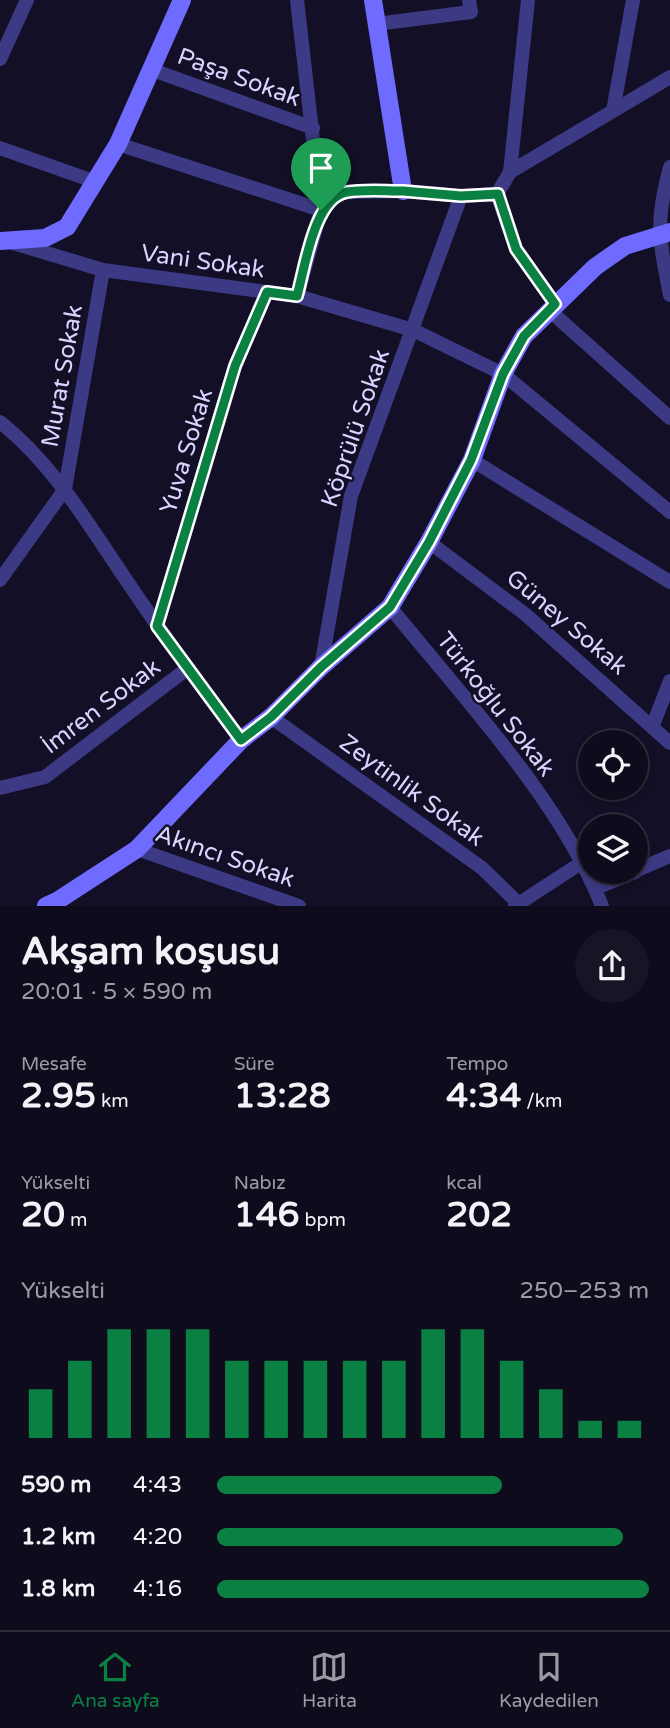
<!DOCTYPE html>
<html lang="tr">
<head>
<meta charset="utf-8">
<style>
	:root { --surface:#0e0b1c; --page:#171425; --text:#f1f3f6; --muted:#9b9ba3; --line:#2e2b3b; --accent:#0b8043 }
	body { margin:0; font-family:"Varela Round",sans-serif; background:var(--page); color:var(--text); height:100vh; display:flex; flex-direction:column; font-size:26px; white-space:nowrap }
	* { box-sizing:border-box; margin:0 }
	p { font-size:23px; color:var(--muted) }
	.icon { flex:none; width:38px; height:38px; fill:none; stroke:currentColor; stroke-width:2; stroke-linecap:round; stroke-linejoin:round }
	.map { position:relative; height:906px; overflow:hidden }
	.drawer { display:flex; flex-direction:column; background:var(--surface); flex:1 }
	.drawer>* { flex:none }
	.tools { position:absolute; left:578px; top:730px; display:grid; gap:14px }
	.tools a { display:grid; place-items:center; width:70px; height:70px; border-radius:50%; background:var(--surface); box-shadow:0 4px 10px #0003,0 0 0 2px var(--line); font-size:35px }
	.pin { position:absolute; display:grid; place-items:center; width:60px; height:60px; color:#fff; margin:-72px -30px; border-radius:50% 50% 50% 0; rotate:-45deg; box-shadow:0 0 7px #0007 }
	.pin .icon { rotate:45deg }
	.round { display:grid; place-items:center; flex:none; width:74px; height:74px; border-radius:37px; background:var(--page) }
	.head { display:flex; align-items:center; justify-content:space-between; height:119px; padding:0 21px }
	h1 { font-size:38px; font-weight:800; line-height:52px }
	.stats { display:grid; grid-template-columns:repeat(3,1fr); gap:10px; height:119px; padding:7px 21px }
	.stats div { display:grid; align-content:center }
	.stats b { font-size:35px; font-weight:800 }
	.stats small { font-size:19px; font-weight:400 }
	.stats p { font-size:19px }
	.chart { height:196px; padding:14px 21px }
	.chart p { display:flex; justify-content:space-between }
	.chart svg { width:100%; height:126px; margin-top:7px; stroke:var(--accent); stroke-width:6 }
	ul { padding:0 21px; list-style:none; font-size:23px }
	li { display:grid; grid-template-columns:112px 84px 1fr; align-items:center; height:52px }
	li i { height:18px; border-radius:9px; background:var(--accent) }
	.tab-bar { display:flex; justify-content:space-around; align-items:center; height:98px; border-top:2px solid var(--line); background:var(--surface); font-size:19px; color:var(--muted) }
	.tab-bar a { display:grid; justify-items:center; gap:4px }
	.tab-bar .active { color:var(--accent) }
	.map>svg:first-child { display:block }
	.lines { fill:none; stroke-linecap:round; stroke-linejoin:round }
	.street { stroke:#3d3a85; stroke-width:14 }
	.secondary { stroke:#6f6bff; stroke-width:18 }
	.route-casing { stroke:#fff; stroke-width:14 }
	.route { stroke:#0b8043; stroke-width:9 }
	.labels { text-anchor:middle; stroke-width:5; stroke-linejoin:round; paint-order:stroke }
	.street-label { font-size:24px; fill:#d9d4ff; stroke:#130f26 }
</style>
</head>
<body>
<div class="map">
<svg width="670" height="906" viewBox="0 0 670 906">
	<rect width="100%" height="100%" fill="#130f26"/>
	<g class="lines">
		<!-- street -->
		<path class="street" d="M 297,0 L 321,210 L 297,296
			M 528,0 L 510,172 L 497,194 L 516,249 L 555,304
			M 376,24 L 471,12 L 469,0
			M 0,59 L 27,0
			M 150,69 L 313,128
			M 613,111 L 670,77
			M 118,144 L 321,210 L 334,196 L 346,192 L 403,191 L 461,196 L 497,194
			M 0,148 L 96,182
			M 670,167 C 655,221 659,240 670,295
			M 510,172 L 613,111 L 633,0
			M 13,243 L 103,270 L 297,296 L 413,330 L 503,374 L 670,512
			M 549,310 L 670,418
			M 0,422 C 57,467 94,534 135,593 C 169,643 205,692 241,740
			M 472,460 L 670,582
			M 429,542 L 525,614 L 670,743
			M 0,580 L 65,489 L 103,270
			M 390,607 C 461,695 561,801 602,906
			M 157,626 L 235,366 L 267,292
			M 321,667 L 351,496 L 461,196
			M 271,717 L 482,868 L 521,906
			M 653,725 L 670,681
			M 0,788 L 45,777 L 188,668
			M 137,849 L 299,906
			M 635,871 L 670,856
			M 596,888 L 635,872
			M 515,906 L 584,861"/>
		<!-- secondary -->
		<path class="secondary" d="M 373,0 L 403,191
			M 0,241 L 45,238 L 67,227 L 118,144 L 182,0
			M 46,906 L 57,901 L 137,849 L 241,740 L 271,717 L 321,667 L 390,607 L 429,542 L 472,460 L 503,374 L 524,336 L 595,267 L 625,246 L 670,232"/>
	</g>
	<g class="lines">
		<defs>
			<path id="route" d="M 403,191 L 461,196 L 498,194 L 516,249 L 555,304 L 524,336 L 503,374 L 471,460 L 429,542 L 390,607 L 321,667 L 271,717 L 241,740 L 157,626 L 235,366 L 267,292 L 297,296 C 305,268 314,197 347,192 C 365,189 385,191 403,191 Z"/>
		</defs>
		<!-- route casing -->
		<use href="#route" class="route-casing"/>
		<!-- route -->
		<use href="#route" class="route"/>
	</g>
	<g class="labels">
		<!-- street labels -->
		<g class="street-label">
			<text transform="translate(239 77) rotate(20)" y="8">Paşa Sokak</text>
			<text transform="translate(203 261) rotate(8)" y="8">Vani Sokak</text>
			<text transform="translate(62 376) rotate(-80)" y="8">Murat Sokak</text>
			<text transform="translate(355 428) rotate(-71)" y="8">Köprülü Sokak</text>
			<text transform="translate(186 451) rotate(-73)" y="8">Yuva Sokak</text>
			<text transform="translate(567 622) rotate(40)" y="8">Güney Sokak</text>
			<text transform="translate(496 704) rotate(52)" y="8">Türkoğlu Sokak</text>
			<text transform="translate(101 706) rotate(-37)" y="8">İmren Sokak</text>
			<text transform="translate(412 790) rotate(36)" y="8">Zeytinlik Sokak</text>
			<text transform="translate(225 856) rotate(19)" y="8">Akıncı Sokak</text>
		</g>
	</g>
</svg>
<div class="tools">
<a><svg class="icon" aria-label="locate" viewBox="0 0 24 24"><circle cx="12" cy="12" r="6"/><path d="M12 2v4M12 18v4M2 12h4M18 12h4"/></svg></a>
<a><svg class="icon" aria-label="layers" viewBox="0 0 24 24"><path d="M12 4l9 5-9 5-9-5zM3 14l9 5 9-5"/></svg></a>
</div>
<div class="pin" style="left:321px;top:210px;background:#1e9e55"><svg class="icon" aria-label="arrive" viewBox="0 0 24 24"><path d="M6 21V4h12l-3 4 3 4H6"/></svg></div>
</div>
<section class="drawer">
<div class="head"><div><h1>Akşam koşusu</h1><p>20:01 · 5 × 590 m</p></div><a class="round"><svg class="icon" aria-label="share" viewBox="0 0 24 24"><path d="M12 15V3M7 8l5-5 5 5M5 13v7h14v-7"/></svg></a></div>
<div class="stats">
<div><p>Mesafe</p><b>2.95<small> km</small></b></div>
<div><p>Süre</p><b>13:28</b></div>
<div><p>Tempo</p><b>4:34<small> /km</small></b></div>
</div>
<div class="stats">
<div><p>Yükselti</p><b>20<small> m</small></b></div>
<div><p>Nabız</p><b>146<small> bpm</small></b></div>
<div><p>kcal</p><b>202</b></div>
</div>
<div class="chart"><p><span>Yükselti</span>250–253 m</p>
<svg viewBox="0 0 160 44" preserveAspectRatio="none"><path d="M5 44V27M15 44V17M25 44V6M35 44V6M45 44V6M55 44V17M65 44V17M75 44V17M85 44V17M95 44V17M105 44V6M115 44V6M125 44V17M135 44V27M145 44V38M155 44V38"/></svg>
</div>
<ul>
<li><b>590 m</b>4:43<i style="width:66%"></i></li>
<li><b>1.2 km</b>4:20<i style="width:94%"></i></li>
<li><b>1.8 km</b>4:16<i style="width:100%"></i></li>
</ul>
</section>
<nav class="tab-bar">
<a class="active"><svg class="icon" aria-label="home" viewBox="0 0 24 24"><path d="M3 11l9-7 9 7M6 9v11h12V9"/></svg>Ana sayfa</a>
<a><svg class="icon" aria-label="map" viewBox="0 0 24 24"><path d="M3 6l6-2 6 2 6-2v14l-6 2-6-2-6 2zM9 4v14M15 6v14"/></svg>Harita</a>
<a><svg class="icon" aria-label="saved" viewBox="0 0 24 24"><path d="M7 4h10v16l-5-4-5 4z"/></svg>Kaydedilen</a>
</nav>
</body>
</html>
